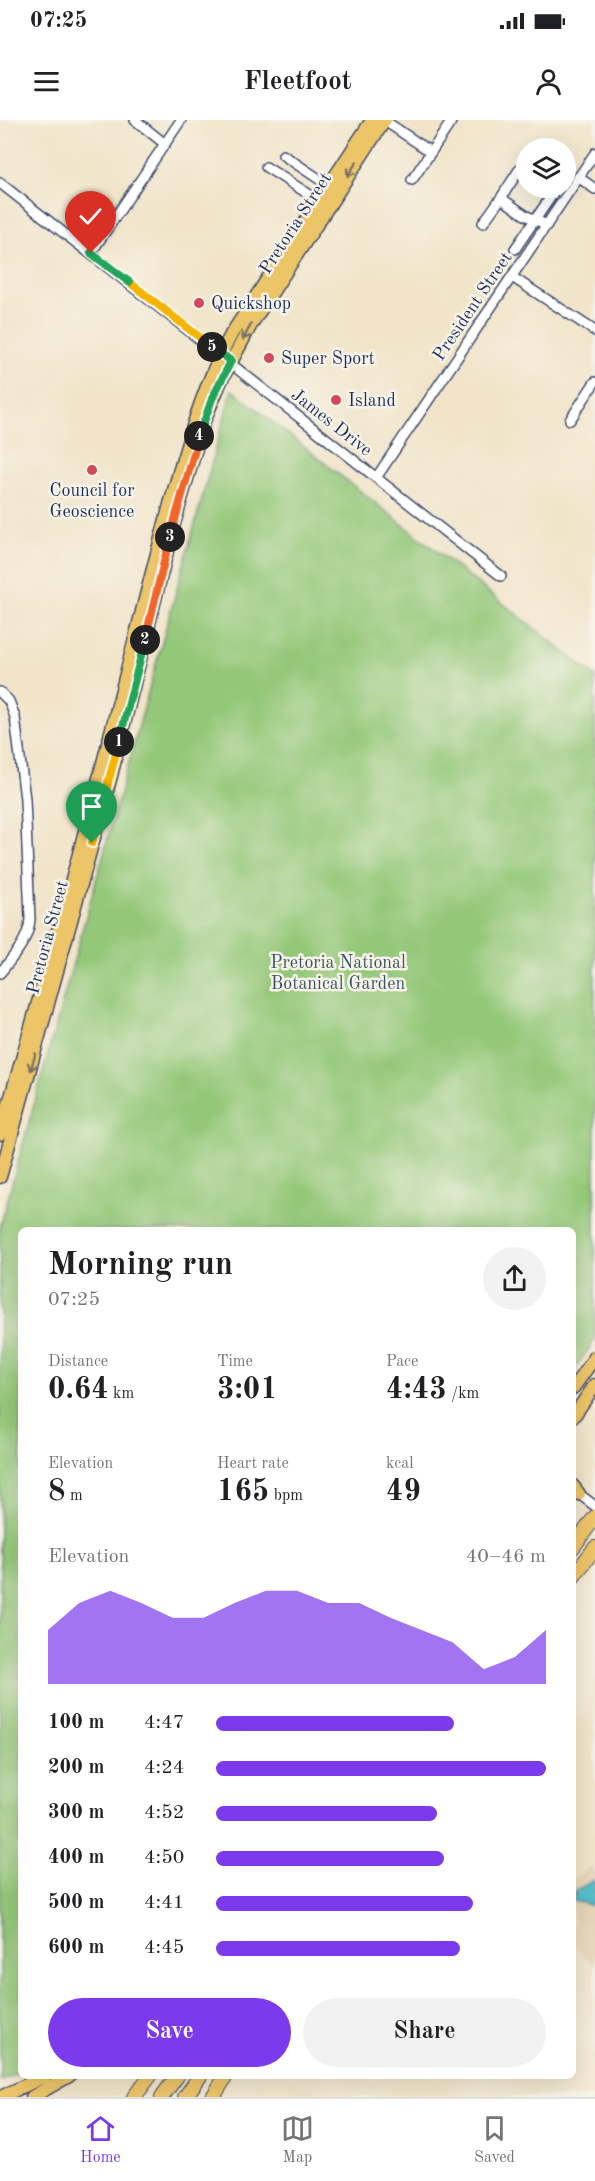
<!DOCTYPE html>
<html lang="en">
<head>
<meta charset="utf-8">
<style>
	:root { --surface:#fff; --page:#f2f2f2; --text:#202124; --muted:#757577; --line:#e0e0e0; --accent:#7c3aed }
	body { margin:0; font-family:"Old Standard TT",serif; background:var(--page); color:var(--text); height:100vh; display:flex; flex-direction:column; font-size:22px; white-space:nowrap }
	* { box-sizing:border-box; margin:0 }
	p { font-size:20px; color:var(--muted) }
	.icon { flex:none; width:33px; height:33px; fill:none; stroke:currentColor; stroke-width:2; stroke-linecap:round; stroke-linejoin:round }
	.map { position:relative; flex:1; overflow:hidden }
	.side { position:absolute; left:18px; top:1107px; width:558px; height:852px; display:flex; flex-direction:column; background:var(--surface); border-radius:9px; box-shadow:0 6px 24px #0002 }
	.side>* { flex:none }
	.buttons { position:absolute; left:516px; top:18px; display:grid; gap:12px }
	.buttons a { display:grid; place-items:center; width:60px; height:60px; border-radius:50%; background:var(--surface); box-shadow:0 6px 24px #0002; font-size:30px }
	.pin { position:absolute; display:grid; place-items:center; width:51px; height:51px; color:#fff; margin:-62px -26px; border-radius:50% 50% 50% 0; rotate:-45deg; box-shadow:0 0 6px #0007 }
	.pin .icon { rotate:45deg }
	.km { position:absolute; width:30px; height:30px; margin:-15px; border-radius:50%; background:#222; color:#fff; font-size:16px; line-height:30px; text-align:center }
	.round { display:grid; place-items:center; flex:none; width:63px; height:63px; border-radius:32px; background:var(--page) }
	.head { display:flex; align-items:center; justify-content:space-between; height:102px; padding:0 30px }
	h1 { font-size:33px; font-weight:700; line-height:45px }
	.stats { display:grid; grid-template-columns:repeat(3,1fr); gap:9px; height:102px; padding:6px 30px }
	.stats div { display:grid; align-content:center }
	.stats b { font-size:30px; font-weight:700 }
	.stats small { font-size:16px; font-weight:400 }
	.stats p { font-size:16px }
	.chart { height:168px; padding:12px 30px }
	.chart p { display:flex; justify-content:space-between }
	.chart svg { width:100%; height:108px; margin-top:6px; fill:var(--accent); opacity:.7 }
	.primary-button { display:flex; gap:12px; margin-top:auto; padding:12px 30px }
	.primary-button a { flex:1; height:69px; border-radius:36px; background:var(--accent); color:#fff; font-size:24px; font-weight:700; line-height:69px; text-align:center }
	.primary-button a+a { background:var(--page); color:var(--text) }
	ul { padding:0 30px; list-style:none; font-size:20px }
	li { display:grid; grid-template-columns:96px 72px 1fr; align-items:center; height:45px }
	li i { height:15px; border-radius:8px; background:var(--accent) }
	.status { display:flex; justify-content:space-between; align-items:center; height:42px; padding:0 30px; background:var(--surface); direction:ltr }
	.status svg { height:16px; fill:currentColor }
	header { display:flex; justify-content:space-between; align-items:center; height:78px; padding:0 30px; background:var(--surface); font-size:27px; font-weight:700 }
	.tabs { display:flex; justify-content:space-around; align-items:center; height:84px; border-top:2px solid var(--line); background:var(--surface); font-size:16px; color:var(--muted) }
	.tabs a { display:grid; justify-items:center; gap:3px }
	.tabs .active { color:var(--accent) }
	.map>svg:first-child { display:block }
	.built { fill:#e6d5b8 }
	.green { fill:#94c879; stroke:#587c6c; stroke-width:1.5 }
	.water { fill:#4fbdc8; stroke:#357693; stroke-width:1.5 }
	.lines { fill:none; stroke-linecap:round; stroke-linejoin:round }
	.minor-casing { stroke:#3b4a6e; stroke-width:12 }
	.major-casing { stroke:#3b4a6e; stroke-width:15 }
	.highway-casing { stroke:#3b4a6e; stroke-width:16 }
	.minor { stroke:#fff; stroke-width:9 }
	.major { stroke:#edc569; stroke-width:12 }
	.highway { stroke:#edc569; stroke-width:14 }
	.oneway { stroke:#797263 }
	.split-1-casing { stroke:#fff; stroke-width:12 }
	.split-2-casing { stroke:#fff; stroke-width:12 }
	.split-3-casing { stroke:#fff; stroke-width:12 }
	.split-4-casing { stroke:#fff; stroke-width:12 }
	.split-5-casing { stroke:#fff; stroke-width:12 }
	.split-6-casing { stroke:#fff; stroke-width:12 }
	.split-7-casing { stroke:#fff; stroke-width:12 }
	.split-1 { stroke:#f5b400; stroke-width:8 }
	.split-2 { stroke:#22a559; stroke-width:8 }
	.split-3 { stroke:#f0652b; stroke-width:8 }
	.split-4 { stroke:#f0652b; stroke-width:8 }
	.split-5 { stroke:#22a559; stroke-width:8 }
	.split-6 { stroke:#f5b400; stroke-width:8 }
	.split-7 { stroke:#22a559; stroke-width:8 }
	.poi-dot { fill:#d1495b; stroke:#f7f3e8; stroke-width:2 }
	.labels { text-anchor:middle; stroke-width:5; stroke-linejoin:round; paint-order:stroke }
	.street-label { font-size:18px; fill:#1b2f5e; stroke:#f7f3e8 }
	.poi-label { font-size:18px; fill:#1b2f5e; stroke:#f7f3e8; text-anchor:start }
	.park-label { font-size:18px; fill:#395565; stroke:#f7f3e8 }
</style>
</head>
<body>
<div class="status"><b>07:25</b><svg viewBox="0 0 49 12"><path d="M0 12V9h3v3zM5 12V6h3v6zM10 12V3h3v9zM15 12V0h3v12zM26 1h20v11H26zM47 4h2v5h-2z"/></svg></div>
<header><svg class="icon" aria-label="menu" viewBox="0 0 24 24"><path d="M4 6h16M4 12h16M4 18h16"/></svg>Fleetfoot<svg class="icon" aria-label="person" viewBox="0 0 24 24"><circle cx="12" cy="8" r="4"/><path d="M4 21q1-7 8-7t8 7"/></svg></header>
<div class="map">
<svg width="595" height="1977" viewBox="0 0 595 1977">
	<rect width="100%" height="100%" fill="#f7f3e8"/>
	<filter id="ink" filterUnits="userSpaceOnUse"><feTurbulence type="fractalNoise" baseFrequency=".0167" numOctaves="2"/><feDisplacementMap in="SourceGraphic" scale="12" xChannelSelector="R" yChannelSelector="G"/><feConvolveMatrix kernelMatrix="1 2 1 2 8 2 1 2 1" color-interpolation-filters="sRGB"/></filter>
	<filter id="wash" filterUnits="userSpaceOnUse"><feTurbulence type="fractalNoise" baseFrequency=".008" numOctaves="4" result="noise"/><feDisplacementMap in="SourceGraphic" scale="24" xChannelSelector="R" yChannelSelector="G"/><feGaussianBlur stdDeviation="1.35" result="paint"/><feColorMatrix in="noise" values="0 0 0 0 0 0 0 0 0 0 0 0 0 0 0 0 0 1.4 0 .05"/><feComposite in="paint" operator="in"/></filter>
	<g filter="url(#wash)">
		<rect width="100%" height="100%" fill="#f1e4c9"/>
		<!-- built -->
		<path class="built" d="M 595,1745 L 595,1845 L 573,1826 L 573,1758 Z"/>
		<!-- green -->
		<path class="green" d="M 232,270 L 595,556 L 595,1220 L 573,1251 L 573,1110 L 21,1110 L 21,1951 L 0,1961 L 0,1107 Z"/>
		<!-- water -->
		<path class="water" d="M 595,1760 L 595,1786 L 573,1781 L 576,1770 Z"/>
	</g>
	<g filter="url(#ink)">
		<g class="lines">
			<defs>
				<path id="minor" d="M 135,0 L 165,24
					M 385,1 L 431,32 L 451,2
					M 283,35 L 328,65
					M 266,47 L 318,80
					M 578,57 L 595,69
					M 412,60 L 431,32
					M 0,63 C 168,193 334,325 501,456
					M 501,78 L 519,50
					M 483,103 L 501,78 L 525,95 L 547,105
					M 515,129 L 552,75
					M 91,133 L 181,0
					M 512,157 L 595,211
					M 570,300 L 595,262
					M 376,358 L 595,33
					M 0,572 L 9,581 L 15,597 L 25,679 L 30,799 C 29,820 13,837 0,853
					M 575,1371 L 595,1386"/>
				<path id="major" d="M 0,1014 C 46,859 88,703 128,546 C 143,487 158,428 174,370 C 190,315 204,263 232,213 L 372,0
					M 0,1057 L 111,656 L 173,407 L 204,301 L 221,261 L 252,203 L 385,0
					M 573,1268 L 595,1237
					M 573,1297 L 595,1265
					M 573,1366 L 579,1374
					M 1,1977 L 45,1956
					M 32,1977 L 69,1956"/>
				<path id="highway" d="M 573,1427 L 595,1397
					M 573,1457 L 595,1428
					M 134,1977 L 150,1956
					M 162,1977 L 177,1956
					M 185,1977 L 200,1956
					M 213,1977 L 226,1956"/>
			</defs>
			<!-- minor casing -->
			<use href="#minor" class="minor-casing"/>
			<!-- major casing -->
			<use href="#major" class="major-casing"/>
			<!-- highway casing -->
			<use href="#highway" class="highway-casing"/>
			<!-- minor -->
			<use href="#minor" class="minor"/>
			<!-- major -->
			<use href="#major" class="major"/>
			<!-- highway -->
			<use href="#highway" class="highway"/>
		</g>
		<!-- one-way arrows -->
		<defs><path id="oneway-shaft" d="M-6 0H5M1.5-3L5.5 0L1.5 3" fill="none" stroke-width="1.6" stroke-linecap="round" stroke-linejoin="round" transform="scale(1.5)"/></defs>
		<g class="oneway">
			<use href="#oneway-shaft" transform="translate(352 49) rotate(124)"/>
			<use href="#oneway-shaft" transform="translate(247 212) rotate(119)"/>
			<use href="#oneway-shaft" transform="translate(33 942) rotate(106)"/>
		</g>
	</g>
	<g class="lines" filter="url(#ink)">
		<defs>
			<path id="split-1" d="M 92,723 L 119,622"/>
			<path id="split-2" d="M 119,622 L 145,520"/>
			<path id="split-3" d="M 145,520 L 170,417"/>
			<path id="split-4" d="M 170,417 L 199,316"/>
			<path id="split-5" d="M 199,316 L 212,279 L 231,241 L 212,227"/>
			<path id="split-6" d="M 129,162 L 212,227"/>
			<path id="split-7" d="M 91,133 L 129,162"/>
		</defs>
		<!-- split-1 casing -->
		<use href="#split-1" class="split-1-casing"/>
		<!-- split-2 casing -->
		<use href="#split-2" class="split-2-casing"/>
		<!-- split-3 casing -->
		<use href="#split-3" class="split-3-casing"/>
		<!-- split-4 casing -->
		<use href="#split-4" class="split-4-casing"/>
		<!-- split-5 casing -->
		<use href="#split-5" class="split-5-casing"/>
		<!-- split-6 casing -->
		<use href="#split-6" class="split-6-casing"/>
		<!-- split-7 casing -->
		<use href="#split-7" class="split-7-casing"/>
		<!-- split-1 -->
		<use href="#split-1" class="split-1"/>
		<!-- split-2 -->
		<use href="#split-2" class="split-2"/>
		<!-- split-3 -->
		<use href="#split-3" class="split-3"/>
		<!-- split-4 -->
		<use href="#split-4" class="split-4"/>
		<!-- split-5 -->
		<use href="#split-5" class="split-5"/>
		<!-- split-6 -->
		<use href="#split-6" class="split-6"/>
		<!-- split-7 -->
		<use href="#split-7" class="split-7"/>
	</g>
	<!-- markers -->
	<g class="poi-dot">
		<circle cx="199" cy="183" r="6"/>
		<circle cx="269" cy="238" r="6"/>
		<circle cx="336" cy="280" r="6"/>
		<circle cx="92" cy="350" r="6"/>
	</g>
	<g class="labels">
		<!-- street labels -->
		<g class="street-label">
			<text transform="translate(295 103) rotate(-57)" y="6">Pretoria Street</text>
			<text transform="translate(472 186) rotate(-56)" y="6">President Street</text>
			<text transform="translate(332 302) rotate(38)" y="6">James Drive</text>
			<text transform="translate(47 817) rotate(-75)" y="6">Pretoria Street</text>
		</g>
		<!-- poi labels -->
		<g class="poi-label">
			<text x="211" y="189">Quickshop</text>
			<text x="281" y="244">Super Sport</text>
			<text x="348" y="286">Island</text>
			<text x="92" y="376" text-anchor="middle">Council for<tspan x="92" dy="21">Geoscience</tspan></text>
		</g>
		<!-- park labels -->
		<g class="park-label">
			<text x="338" y="848">Pretoria National<tspan x="338" dy="21">Botanical Garden</tspan></text>
		</g>
	</g>
</svg>
<div class="buttons">
<a><svg class="icon" aria-label="layers" viewBox="0 0 24 24"><path d="M12 4l9 5-9 5-9-5zM3 14l9 5 9-5"/></svg></a>
</div>
<div class="pin" style="left:92px;top:723px;background:#1e9e55"><svg class="icon" aria-label="arrive" viewBox="0 0 24 24"><path d="M6 21V4h12l-3 4 3 4H6"/></svg></div>
<div class="pin" style="left:91px;top:133px;background:#d93025"><svg class="icon" aria-label="check" viewBox="0 0 24 24"><path d="M5 12l5 5 9-10"/></svg></div>
<b class="km" style="left:119px;top:622px">1</b>
<b class="km" style="left:145px;top:520px">2</b>
<b class="km" style="left:170px;top:417px">3</b>
<b class="km" style="left:199px;top:316px">4</b>
<b class="km" style="left:212px;top:227px">5</b>
<section class="side">
<div class="head"><div><h1>Morning run</h1><p>07:25</p></div><a class="round"><svg class="icon" aria-label="share" viewBox="0 0 24 24"><path d="M12 15V3M7 8l5-5 5 5M5 13v7h14v-7"/></svg></a></div>
<div class="stats">
<div><p>Distance</p><b>0.64<small> km</small></b></div>
<div><p>Time</p><b>3:01</b></div>
<div><p>Pace</p><b>4:43<small> /km</small></b></div>
</div>
<div class="stats">
<div><p>Elevation</p><b>8<small> m</small></b></div>
<div><p>Heart rate</p><b>165<small> bpm</small></b></div>
<div><p>kcal</p><b>49</b></div>
</div>
<div class="chart"><p><span>Elevation</span>40–46 m</p>
<svg viewBox="0 0 160 44" preserveAspectRatio="none"><path d="M0 44V22L10 11L20 6L30 11L40 17L50 17L60 11L70 6L80 6L90 11L100 11L110 17L120 22L130 27L140 38L150 33L160 22V44z"/></svg>
</div>
<ul>
<li><b>100 m</b>4:47<i style="width:72%"></i></li>
<li><b>200 m</b>4:24<i style="width:100%"></i></li>
<li><b>300 m</b>4:52<i style="width:67%"></i></li>
<li><b>400 m</b>4:50<i style="width:69%"></i></li>
<li><b>500 m</b>4:41<i style="width:78%"></i></li>
<li><b>600 m</b>4:45<i style="width:74%"></i></li>
</ul>
<div class="primary-button"><a>Save</a><a>Share</a></div>
</section>
</div>
<nav class="tabs">
<a class="active"><svg class="icon" aria-label="home" viewBox="0 0 24 24"><path d="M3 11l9-7 9 7M6 9v11h12V9"/></svg>Home</a>
<a><svg class="icon" aria-label="map" viewBox="0 0 24 24"><path d="M3 6l6-2 6 2 6-2v14l-6 2-6-2-6 2zM9 4v14M15 6v14"/></svg>Map</a>
<a><svg class="icon" aria-label="saved" viewBox="0 0 24 24"><path d="M7 4h10v16l-5-4-5 4z"/></svg>Saved</a>
</nav>
</body>
</html>
